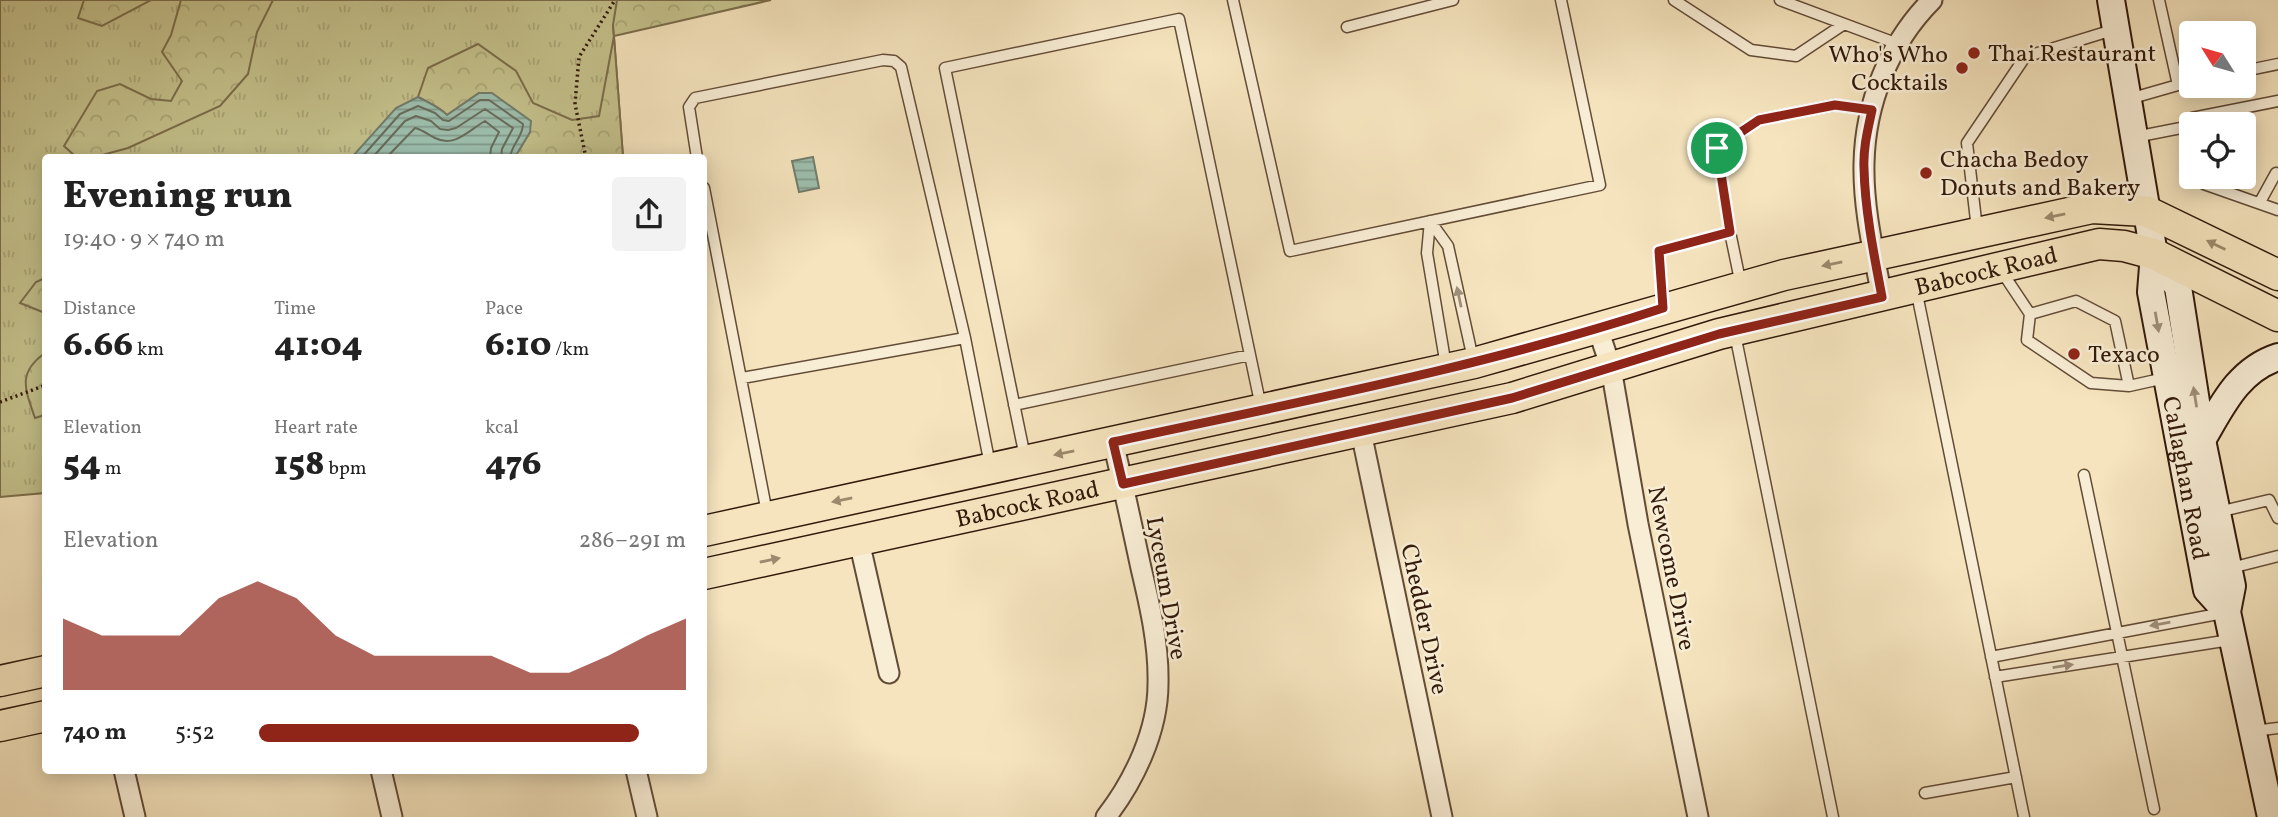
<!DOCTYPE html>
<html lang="en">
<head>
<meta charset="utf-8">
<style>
	:root { --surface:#fff; --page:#f2f2f2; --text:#222; --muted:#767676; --accent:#8f2418 }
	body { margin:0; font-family:Vollkorn,serif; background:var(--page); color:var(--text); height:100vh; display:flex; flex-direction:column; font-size:26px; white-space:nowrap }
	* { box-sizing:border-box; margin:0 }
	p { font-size:23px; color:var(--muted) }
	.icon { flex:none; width:38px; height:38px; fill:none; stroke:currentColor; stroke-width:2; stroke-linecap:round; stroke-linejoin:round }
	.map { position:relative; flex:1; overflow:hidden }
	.panel { position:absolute; left:42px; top:154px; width:665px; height:620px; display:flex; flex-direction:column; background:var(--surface); border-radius:7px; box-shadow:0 4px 18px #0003 }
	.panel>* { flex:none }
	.needle { width:46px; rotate:307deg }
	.controls { position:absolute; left:2179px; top:21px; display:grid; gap:14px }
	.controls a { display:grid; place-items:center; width:77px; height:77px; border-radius:7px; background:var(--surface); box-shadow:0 4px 18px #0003; font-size:35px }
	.pin { position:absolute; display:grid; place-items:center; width:60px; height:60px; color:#fff; margin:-30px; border:4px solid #fff; border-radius:50%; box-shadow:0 2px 7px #0007 }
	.round { display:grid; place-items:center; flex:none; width:74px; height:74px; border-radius:7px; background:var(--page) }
	.summary { display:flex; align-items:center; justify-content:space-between; height:119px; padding:0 21px }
	h1 { font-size:38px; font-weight:800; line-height:52px }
	.stats { display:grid; grid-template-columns:repeat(3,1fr); gap:10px; height:119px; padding:7px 21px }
	.stats div { display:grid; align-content:center }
	.stats b { font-size:35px; font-weight:800 }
	.stats small { font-size:19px; font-weight:400 }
	.stats p { font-size:19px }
	.chart { height:196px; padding:14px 21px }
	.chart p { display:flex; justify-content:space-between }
	.chart svg { width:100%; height:126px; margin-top:7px; fill:var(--accent); opacity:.7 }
	ul { padding:0 21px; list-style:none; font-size:23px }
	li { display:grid; grid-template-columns:112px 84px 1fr; align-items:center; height:52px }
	li i { height:18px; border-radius:9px; background:var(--accent) }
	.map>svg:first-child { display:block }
	.grass { fill:url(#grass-tufts); stroke:#7b6d4b; stroke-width:2 }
	.forest { fill:url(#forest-crowns); stroke:#7b6d4b; stroke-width:2 }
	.water { fill:url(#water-rules); stroke:#727d6c; stroke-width:2 }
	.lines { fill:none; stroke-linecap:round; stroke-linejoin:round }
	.shore { stroke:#686c5c; stroke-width:2 }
	.lane-casing { stroke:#634c37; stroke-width:13 }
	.street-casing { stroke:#634c37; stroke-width:23 }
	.secondary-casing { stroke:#32190a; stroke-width:30 }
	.primary-casing { stroke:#32190a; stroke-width:33 }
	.path { stroke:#32190a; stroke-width:3.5; stroke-dasharray:2 3.5; stroke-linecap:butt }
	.lane { stroke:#f8edd5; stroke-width:10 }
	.street { stroke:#f8edd5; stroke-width:19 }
	.secondary { stroke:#f8edd5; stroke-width:26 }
	.primary { stroke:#f5e4be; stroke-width:30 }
	.oneway { fill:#9d896d }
	.oneway2 { fill:#9f8e7a }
	.route-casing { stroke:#fff; stroke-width:14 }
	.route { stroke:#8f2418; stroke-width:9 }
	.poi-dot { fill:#8f2418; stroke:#f8edd5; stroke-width:2.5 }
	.labels { text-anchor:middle; stroke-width:5; stroke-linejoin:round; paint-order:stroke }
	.poi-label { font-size:24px; fill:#32190a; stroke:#f8edd5; text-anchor:start }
	.street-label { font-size:24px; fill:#32190a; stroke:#f8edd5 }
</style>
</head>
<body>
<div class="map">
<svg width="2278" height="817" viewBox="0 0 2278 817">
	<defs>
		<pattern id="grass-tufts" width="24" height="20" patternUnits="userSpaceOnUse" patternTransform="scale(1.75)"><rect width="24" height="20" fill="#c4c18c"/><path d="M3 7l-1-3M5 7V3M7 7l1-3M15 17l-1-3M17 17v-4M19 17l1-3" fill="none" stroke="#a9a577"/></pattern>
		<pattern id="forest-crowns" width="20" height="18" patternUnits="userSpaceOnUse" patternTransform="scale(1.75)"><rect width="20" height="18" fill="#c4c18c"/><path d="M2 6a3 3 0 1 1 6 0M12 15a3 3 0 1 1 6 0" fill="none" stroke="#a9a577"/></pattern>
		<pattern id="water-rules" width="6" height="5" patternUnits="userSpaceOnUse" patternTransform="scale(1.75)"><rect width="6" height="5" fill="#9dbfae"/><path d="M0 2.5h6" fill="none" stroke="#819a8c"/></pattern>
	</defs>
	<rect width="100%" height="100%" fill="#f5e4be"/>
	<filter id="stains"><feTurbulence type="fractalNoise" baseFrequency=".00286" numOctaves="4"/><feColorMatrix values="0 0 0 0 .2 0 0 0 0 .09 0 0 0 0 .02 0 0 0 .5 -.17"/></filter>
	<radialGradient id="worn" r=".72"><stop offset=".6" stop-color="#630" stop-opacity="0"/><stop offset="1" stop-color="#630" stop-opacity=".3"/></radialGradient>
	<!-- grass -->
	<path class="grass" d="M 0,0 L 723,0 L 613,25 L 623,157 L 46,158 L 45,493 L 0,497 Z"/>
	<!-- forest -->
	<path class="forest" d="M 84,0 L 151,0 L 102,26 L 78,18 Z
		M 181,0 L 273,0 L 257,32 L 248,74 L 220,106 L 128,148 L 95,157 L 76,157 L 64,146 L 97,91 L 120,84 L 151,99 L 171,101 L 182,81 L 162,52 L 171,35 Z
		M 617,0 L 771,0 L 614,36 L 623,157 L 515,157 L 530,132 L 479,93 L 447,115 C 439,106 429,103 418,97 L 428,68 L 478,44 L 516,71 L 533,103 L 572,120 L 599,116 L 614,36 L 613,25 Z
		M 45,278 L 45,313 L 20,303 L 36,282 Z
		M 45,353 L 45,415 L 35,418 C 25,389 17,373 45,353 Z"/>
	<!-- water -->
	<path class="water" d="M 479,93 L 492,93 L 531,121 L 530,132 L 515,157 L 352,157 L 396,108 L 418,97 C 429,103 439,107 447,115 Z
		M 813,157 L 819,188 L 799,192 L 792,161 Z"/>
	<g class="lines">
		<!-- shore -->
		<path class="shore" d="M 361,158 L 400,114 L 418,106 L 435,113 L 443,120 L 449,121 L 480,100 L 489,100 L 523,124 C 523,137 511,145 510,158
			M 372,158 L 405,121 L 416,116 L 431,121 L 440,129 L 448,130 L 456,128 L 485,109 L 513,128 L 502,149 L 501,158
			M 386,158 L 415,128 C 423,130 427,134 435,138 C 455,148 469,130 485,121 L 499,132 L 491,148 L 490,158"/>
		<defs>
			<path id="lane" d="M 1233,0 L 1290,251 L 1600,185 L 1561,0
				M 1674,0 L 1751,50 L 1796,56 L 1844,24
				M 1780,0 L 1898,44
				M 1347,27 L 1453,0
				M 2244,71 L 2278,64
				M 2178,85 L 2191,82
				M 2129,99 L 2178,85 L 2159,0
				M 2193,124 L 2192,118 L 2278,101
				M 2135,137 L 2191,126
				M 697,158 L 689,107 L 695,98 L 883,60 L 894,61 L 901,67 L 965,338 L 990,465
				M 2201,177 L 2204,184 L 2278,210
				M 704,188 L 767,513
				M 2260,202 L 2276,173 L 2278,174
				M 1430,221 L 1448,246 L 1473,359
				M 1430,221 L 1427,253 L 1446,366
				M 1977,229 L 1967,143 L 2025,57 L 2116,29
				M 1730,232 L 1717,148 L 1759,120 L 1835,105 L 1872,110
				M 2002,272 L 2030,314 L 2027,340 L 2091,383 L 2129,386 L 2165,378
				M 1916,289 L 2024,817
				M 1663,304 L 1659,251 L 1730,232 L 1741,285
				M 2030,314 L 2076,301 L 2115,321 L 2129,386
				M 1735,334 L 1833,817
				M 742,378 L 965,338
				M 1014,405 L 1250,355
				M 1025,457 L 945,68 L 1179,19 L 1261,407
				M 2084,475 L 2154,809
				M 2218,512 L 2269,500 L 2278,518
				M 2231,568 L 2278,556
				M 1991,657 L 2223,613
				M 1995,677 L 2230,640
				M 2254,731 L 2278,728
				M 1925,793 L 2016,777"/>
			<path id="street" d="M 1882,297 C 1874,254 1863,208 1864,164 C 1865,104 1889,43 1932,0
				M 1598,329 L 1611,368 L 1638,524 L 1698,817
				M 1361,432 L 1442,817
				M 859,541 L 889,673
				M 124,770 L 135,817
				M 381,770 L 392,817
				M 636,770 L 647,817
				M 1106,817 C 1134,781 1158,731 1158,684 C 1159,645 1150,606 1141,568 C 1132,526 1123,484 1113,442"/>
			<g id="secondary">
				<path id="s1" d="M 2111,0 L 2154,254 L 2151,292 L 2207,590 L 2227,612"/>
				<path d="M 2154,254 L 2178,287 L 2202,440 L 2232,586 L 2227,612 L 2271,817"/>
				<path d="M 2202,440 C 2222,406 2238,370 2278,357"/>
			</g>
			<g id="primary">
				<path d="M 704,531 L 1474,363 L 1784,275 L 2092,208 L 2146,211 L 2278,275"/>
				<path id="s2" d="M 704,574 L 1512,398 L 1719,334 L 2099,244 L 2124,246 L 2154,254 L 2278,316"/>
				<path d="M 0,681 L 46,671"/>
				<path d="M 0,726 L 46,716"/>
			</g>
		</defs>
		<!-- lane casing -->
		<use href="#lane" class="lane-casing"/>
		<!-- street casing -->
		<use href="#street" class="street-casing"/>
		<!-- secondary casing -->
		<use href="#secondary" class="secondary-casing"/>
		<!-- primary casing -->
		<use href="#primary" class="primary-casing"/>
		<!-- path -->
		<path class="path" d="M 586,158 L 575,104 L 579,57 L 615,0
			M 0,402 L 46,385"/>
		<!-- lane -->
		<use href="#lane" class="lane"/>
		<!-- street -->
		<use href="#street" class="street"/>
		<!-- secondary -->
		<use href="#secondary" class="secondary"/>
		<!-- primary -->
		<use href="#primary" class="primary"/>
	</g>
	<!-- one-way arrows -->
	<defs><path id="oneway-solid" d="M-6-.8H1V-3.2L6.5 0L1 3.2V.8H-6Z" transform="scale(1.75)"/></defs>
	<g class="oneway">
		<use href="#oneway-solid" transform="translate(2055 216) rotate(168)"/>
		<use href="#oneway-solid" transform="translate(2216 245) rotate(-154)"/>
		<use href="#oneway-solid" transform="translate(1832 264) rotate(168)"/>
		<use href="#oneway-solid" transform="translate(1064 453) rotate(168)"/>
		<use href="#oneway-solid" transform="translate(842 500) rotate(168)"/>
		<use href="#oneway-solid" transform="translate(770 560) rotate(-12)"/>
	</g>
	<g class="oneway2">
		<use href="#oneway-solid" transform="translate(1459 297) rotate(-102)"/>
		<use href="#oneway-solid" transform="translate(2157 322) rotate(80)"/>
		<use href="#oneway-solid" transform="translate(2195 397) rotate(-99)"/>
		<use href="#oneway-solid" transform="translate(2160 624) rotate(170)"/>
		<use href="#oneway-solid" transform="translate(2063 666) rotate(-9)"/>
	</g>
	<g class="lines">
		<defs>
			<path id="route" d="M 1835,105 L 1872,110 C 1868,129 1863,148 1864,168 C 1865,211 1874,255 1882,297 L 1719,334 L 1512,398 L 1123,484 L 1113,442 C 1298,402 1483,367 1663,308 L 1659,251 L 1730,232 L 1717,148 L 1759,120 Z"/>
		</defs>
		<!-- route casing -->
		<use href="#route" class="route-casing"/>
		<!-- route -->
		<use href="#route" class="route"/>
	</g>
	<!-- markers -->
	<g class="poi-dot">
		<circle cx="1974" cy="53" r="7"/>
		<circle cx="1962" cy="68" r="7"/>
		<circle cx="1926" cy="173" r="7"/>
		<circle cx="2074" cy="354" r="7"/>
	</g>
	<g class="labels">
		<!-- poi labels -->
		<g class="poi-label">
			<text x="1988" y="61">Thai Restaurant</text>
			<text x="1948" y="62" text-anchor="end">Who's Who<tspan x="1948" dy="28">Cocktails</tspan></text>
			<text x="1940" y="167">Chacha Bedoy<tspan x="1940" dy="28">Donuts and Bakery</tspan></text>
			<text x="2088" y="362">Texaco</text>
		</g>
		<!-- street labels -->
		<g class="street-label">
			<text dy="8" stroke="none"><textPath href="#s2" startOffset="1318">Babcock Road</textPath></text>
			<text dy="8" stroke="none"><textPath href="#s1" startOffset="485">Callaghan Road</textPath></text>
			<text dy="8" stroke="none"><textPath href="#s2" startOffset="331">Babcock Road</textPath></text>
			<text transform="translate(1672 568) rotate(79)" y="8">Newcome Drive</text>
			<text transform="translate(1167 588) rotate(80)" y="8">Lyceum Drive</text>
			<text transform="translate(1425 619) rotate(78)" y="8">Chedder Drive</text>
		</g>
	</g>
	<rect width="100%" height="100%" filter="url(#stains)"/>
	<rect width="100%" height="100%" fill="url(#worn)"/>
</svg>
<div class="controls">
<a><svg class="needle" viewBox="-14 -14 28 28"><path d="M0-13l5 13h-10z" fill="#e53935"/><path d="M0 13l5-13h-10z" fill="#767676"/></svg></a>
<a><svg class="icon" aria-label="locate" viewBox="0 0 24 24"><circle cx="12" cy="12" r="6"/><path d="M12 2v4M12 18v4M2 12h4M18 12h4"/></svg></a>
</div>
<div class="pin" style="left:1717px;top:148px;background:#1e9e55"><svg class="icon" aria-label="arrive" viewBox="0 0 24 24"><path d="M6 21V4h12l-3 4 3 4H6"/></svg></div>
<section class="panel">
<div class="summary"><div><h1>Evening run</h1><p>19:40 · 9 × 740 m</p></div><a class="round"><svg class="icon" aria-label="share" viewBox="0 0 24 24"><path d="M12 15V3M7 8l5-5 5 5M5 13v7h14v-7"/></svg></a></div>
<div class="stats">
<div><p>Distance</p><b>6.66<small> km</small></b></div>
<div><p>Time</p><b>41:04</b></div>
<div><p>Pace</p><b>6:10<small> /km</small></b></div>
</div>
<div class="stats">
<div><p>Elevation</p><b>54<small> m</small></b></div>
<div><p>Heart rate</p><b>158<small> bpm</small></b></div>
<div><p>kcal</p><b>476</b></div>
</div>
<div class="chart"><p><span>Elevation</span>286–291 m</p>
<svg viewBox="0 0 160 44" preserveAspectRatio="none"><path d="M0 44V19L10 25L20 25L30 25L40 12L50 6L60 12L70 25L80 32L90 32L100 32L110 32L120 38L130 38L140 32L150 25L160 19V44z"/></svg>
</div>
<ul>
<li><b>740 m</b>5:52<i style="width:89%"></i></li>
</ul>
</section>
</div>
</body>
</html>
